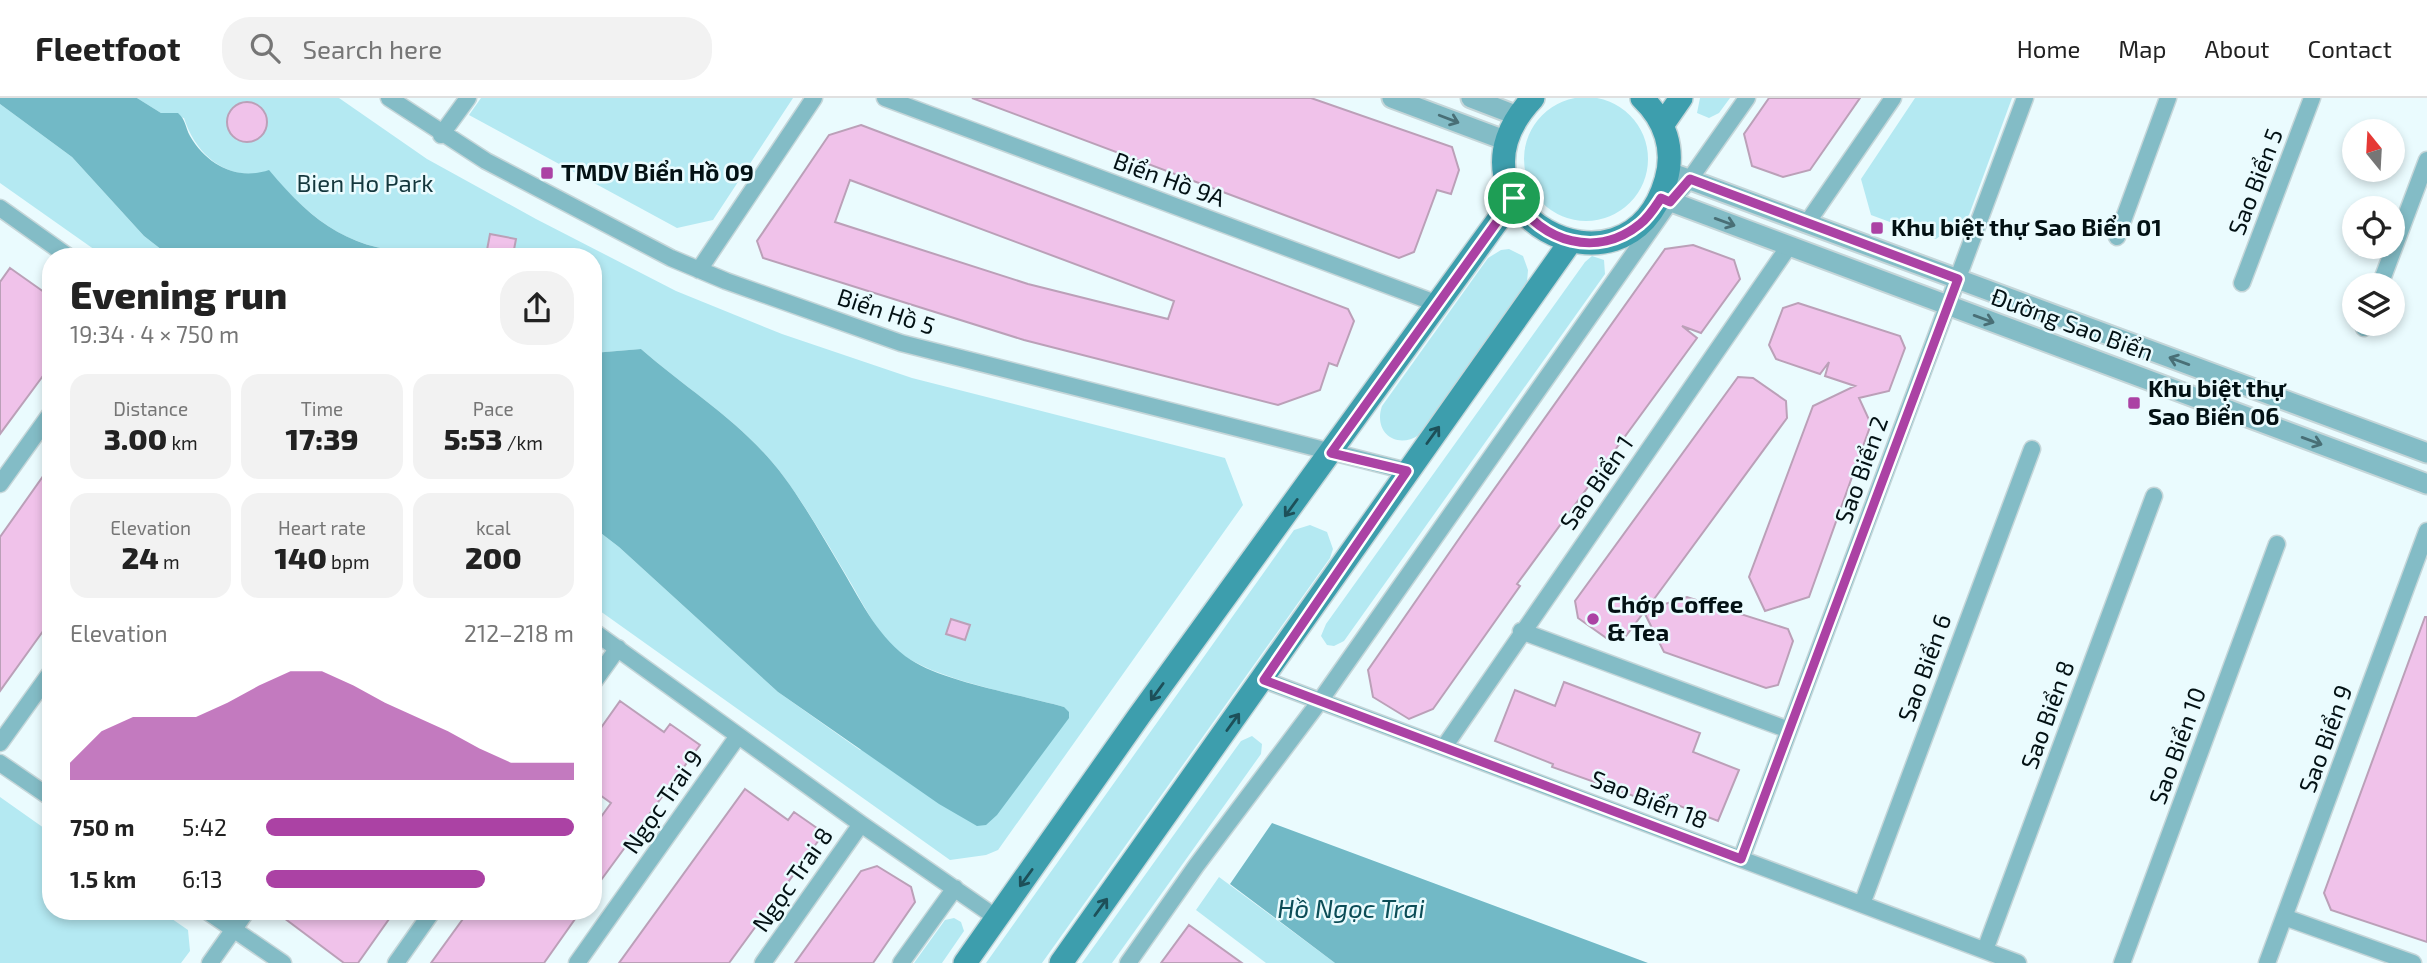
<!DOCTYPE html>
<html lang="en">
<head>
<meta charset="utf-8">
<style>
	:root { --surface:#fff; --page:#f2f2f2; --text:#222; --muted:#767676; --line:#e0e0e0; --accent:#ab42a4 }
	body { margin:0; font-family:"Exo 2",sans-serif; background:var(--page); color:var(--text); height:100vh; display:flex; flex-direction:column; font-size:26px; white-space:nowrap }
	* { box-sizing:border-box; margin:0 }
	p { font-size:23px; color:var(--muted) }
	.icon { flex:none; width:38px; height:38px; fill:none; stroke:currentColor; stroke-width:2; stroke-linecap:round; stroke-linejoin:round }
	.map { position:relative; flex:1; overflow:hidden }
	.drawer { position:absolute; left:42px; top:150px; width:560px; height:672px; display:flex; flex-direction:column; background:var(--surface); border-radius:28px; box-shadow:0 4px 10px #0003 }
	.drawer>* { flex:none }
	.needle { width:46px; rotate:342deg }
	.fabs { position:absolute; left:2342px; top:21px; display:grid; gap:14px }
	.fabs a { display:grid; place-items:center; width:63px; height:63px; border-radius:50%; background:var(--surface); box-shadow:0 4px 10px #0003; font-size:35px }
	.pin { position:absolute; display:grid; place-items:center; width:60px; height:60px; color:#fff; margin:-30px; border:4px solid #fff; border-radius:50%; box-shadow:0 2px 7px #0007 }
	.round { display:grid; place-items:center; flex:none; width:74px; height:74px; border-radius:28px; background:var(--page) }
	.head { display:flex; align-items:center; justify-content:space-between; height:119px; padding:0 28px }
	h1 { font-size:38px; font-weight:800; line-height:52px }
	.figures { display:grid; grid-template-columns:repeat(3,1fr); gap:10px; height:119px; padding:7px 28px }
	.figures div { display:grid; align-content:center; border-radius:18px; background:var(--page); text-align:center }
	.figures b { font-size:30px; font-weight:800 }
	.figures small { font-size:19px; font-weight:400 }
	.figures p { font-size:19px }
	.chart { height:196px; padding:14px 28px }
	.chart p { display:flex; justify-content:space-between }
	.chart svg { width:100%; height:126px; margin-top:7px; fill:var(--accent); opacity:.7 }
	ul { padding:0 28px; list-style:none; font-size:23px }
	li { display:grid; grid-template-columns:112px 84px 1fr; align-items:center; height:52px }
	li i { height:18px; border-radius:9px; background:var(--accent) }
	header { display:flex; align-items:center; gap:42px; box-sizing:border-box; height:98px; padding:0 35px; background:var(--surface); border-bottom:2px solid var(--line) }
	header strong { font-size:33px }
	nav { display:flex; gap:38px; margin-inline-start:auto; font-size:24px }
	.search { width:490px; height:63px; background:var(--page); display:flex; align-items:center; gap:18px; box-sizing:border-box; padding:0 24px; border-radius:28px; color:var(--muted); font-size:26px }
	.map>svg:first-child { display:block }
	.green { fill:#b4e9f2 }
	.water { fill:#72b9c6 }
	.building { fill:#f0c2ea; stroke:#bba0b8; stroke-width:2; fill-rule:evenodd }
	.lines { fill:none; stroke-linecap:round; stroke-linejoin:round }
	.minor-casing { stroke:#c5d6d9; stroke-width:19 }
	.tertiary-casing { stroke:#c5d6d9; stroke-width:23 }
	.secondary-casing { stroke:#c5d6d9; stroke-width:26 }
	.minor { stroke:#83bcc6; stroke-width:16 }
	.tertiary { stroke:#83bcc6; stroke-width:19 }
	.secondary { stroke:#3d9ead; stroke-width:23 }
	.oneway { stroke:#496f76 }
	.oneway2 { stroke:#1d5059 }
	.route-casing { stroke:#fff; stroke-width:14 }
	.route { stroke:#ab42a4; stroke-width:9 }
	.poi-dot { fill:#ab42a4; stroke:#eafbfe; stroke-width:2.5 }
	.labels { text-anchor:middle; stroke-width:5; stroke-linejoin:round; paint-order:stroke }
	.poi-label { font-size:24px; font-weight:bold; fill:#031114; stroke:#eafbfe; text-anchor:start }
	.street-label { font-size:24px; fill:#031114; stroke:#eafbfe }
	.park-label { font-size:24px; fill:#14373d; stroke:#eafbfe }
	.water-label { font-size:26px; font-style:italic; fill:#0c4d57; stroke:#eafbfe }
</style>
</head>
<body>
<header>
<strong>Fleetfoot</strong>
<div class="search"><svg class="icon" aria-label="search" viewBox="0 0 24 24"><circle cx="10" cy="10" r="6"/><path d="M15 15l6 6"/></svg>Search here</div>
<nav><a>Home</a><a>Map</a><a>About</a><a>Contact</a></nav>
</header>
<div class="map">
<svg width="2427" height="865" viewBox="0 0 2427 865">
	<rect width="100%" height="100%" fill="#eafbfe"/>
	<!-- green -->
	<path class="green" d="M1524 61a62 62 0 1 1 124 0a62 62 0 1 1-124 0Z
		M 137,0 L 339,0 L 427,61 L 536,121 L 676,193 L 782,236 L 912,280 L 1225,360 L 1243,407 L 998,752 L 986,757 L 950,762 L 593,508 L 593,429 L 619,449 L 778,594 L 860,652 L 1064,609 C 1018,596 926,581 893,549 C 876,532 864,508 852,487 C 830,450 809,413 784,379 C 745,326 689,293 641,251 L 593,255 L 593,159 L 433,159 L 426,155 C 353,154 316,127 269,73 C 229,85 196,58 184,20 L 161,15 Z
		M 481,0 L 793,0 L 713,122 L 677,130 L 469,17 Z
		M 1700,0 L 1730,0 L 1719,15 L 1709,20 L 1697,15 Z
		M 1915,0 L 2012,0 L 1969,117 L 1936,141 L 1871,117 L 1861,81 Z
		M 0,6 L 72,59 L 144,138 L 171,159 L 105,159 L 0,85 Z
		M 1509,151 L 1523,158 L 1528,172 L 1527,184 L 1419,337 C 1396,352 1373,334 1382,308 L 1488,160 L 1501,152 Z
		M 1592,158 L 1604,162 L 1605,176 L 1344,543 L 1334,548 L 1327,547 L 1321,538 L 1326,526 L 1585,164 Z
		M 1310,427 L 1327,434 L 1333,451 L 1330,460 L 1042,865 L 986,865 L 1289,439 L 1294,432 Z
		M 1252,638 L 1262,646 L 1261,656 L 1112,865 L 1082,865 L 1241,643 Z
		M 0,699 L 51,735 L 51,814 L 162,814 L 188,832 L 190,853 L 181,865 L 0,865 Z
		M 1219,779 L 1335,865 L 1266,865 L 1196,812 Z
		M 954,820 L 961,824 L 964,833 L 942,865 L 914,865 L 945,822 Z"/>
	<!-- water -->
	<path class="water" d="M 0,0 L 137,0 L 161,15 L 178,15 C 186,22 185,29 190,38 C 207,67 237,83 269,72 C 315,127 353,154 426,155 L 433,159 L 171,159 L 144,138 L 72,59 L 0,6 Z
		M 641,251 C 689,293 745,326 784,379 C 806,409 824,441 843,473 C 862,505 879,541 911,562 C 945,584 1022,597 1064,609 L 1069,614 L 1069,620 L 997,717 L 986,727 L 977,728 L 939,706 L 778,594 L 619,449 L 593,429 L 593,255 Z
		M 1272,725 L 1648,865 L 1335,865 L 1230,786 Z"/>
	<!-- building -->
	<path class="building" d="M 972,0 L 1311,0 L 1452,49 L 1459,72 L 1451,96 L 1437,92 L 1414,154 L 1399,160 Z
		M 1769,0 L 1860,0 L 1810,72 L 1783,79 L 1752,68 L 1744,36 Z
		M227 24a20 20 0 1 1 40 0a20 20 0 1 1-40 0Z
		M 861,27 L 1348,211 L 1354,223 L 1337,268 L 1329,265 L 1320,292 L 1278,307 L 1024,242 L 763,160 L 757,143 L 829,37 ZM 850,82 L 1174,203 L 1168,221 L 1028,186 L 835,124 Z
		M 490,136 L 516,141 L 513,157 L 487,152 Z
		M 1693,147 L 1734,162 L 1740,181 L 1701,235 L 1682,228 L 1697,240 L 1517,486 L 1520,488 L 1433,611 L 1409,621 L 1373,599 L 1368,572 L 1463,435 L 1665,151 Z
		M 10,170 L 51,199 L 51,267 L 0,336 L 0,184 Z
		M 1798,205 L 1900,238 L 1905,250 L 1889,293 L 1859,300 L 1871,326 L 1809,499 L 1765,513 L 1749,479 L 1813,308 L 1855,288 L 1825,278 L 1829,264 L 1820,276 L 1776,261 L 1769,247 L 1783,210 Z
		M 1738,279 L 1753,280 L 1786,303 L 1787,320 L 1646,512 L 1687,499 L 1788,531 L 1793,543 L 1778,587 L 1766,590 L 1664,554 L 1644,514 L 1626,538 L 1612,544 L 1578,520 L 1575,503 Z
		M 51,367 L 51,522 L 0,593 L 0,439 Z
		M 2425,519 L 2427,519 L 2427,844 L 2331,812 L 2324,795 Z
		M 951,521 L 970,527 L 965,542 L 946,536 Z
		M 1564,584 L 1700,635 L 1693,654 L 1739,672 L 1718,723 L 1675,706 L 1673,712 L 1552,669 L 1553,666 L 1495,643 L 1515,592 L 1555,608 Z
		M 620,603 L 664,634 L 670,626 L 700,647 L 593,793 L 593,730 L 611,705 L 593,692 L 593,641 Z
		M 745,691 L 788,722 L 794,714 L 824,735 L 729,865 L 619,865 Z
		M 877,768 L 911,789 L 915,804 L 873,865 L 795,865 L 861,773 Z
		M 276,814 L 394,814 L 358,865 L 344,865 Z
		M 468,814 L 580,814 L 544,865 L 431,865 Z
		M 1189,827 L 1242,865 L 1161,865 Z"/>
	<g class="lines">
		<defs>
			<path id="minor" d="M 389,0 L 486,63 L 671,160 L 726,183 L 901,245 L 1407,373
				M 885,0 L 1438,206
				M 441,37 L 468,0
				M 0,110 L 69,159
				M 1807,125 L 1893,0
				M 2117,139 L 2168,0
				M 699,172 L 814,0
				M 2242,185 L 2312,0
				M 2380,187 L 2427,62
				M 2364,230 L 2366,226
				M 0,386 L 51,315
				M 593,533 L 861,726 L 997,820
				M 1521,533 L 1789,632
				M 1264,582 L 2018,865
				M 593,585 L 618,550
				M 0,645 L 51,574
				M 1444,649 L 1789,148
				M 0,665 L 51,700
				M 1741,761 L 2025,0
				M 1862,806 L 2032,351
				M 208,814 L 283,865
				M 2284,819 L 2413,865
				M 1985,852 L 2154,398
				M 210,865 L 246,814
				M 396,865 L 432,814
				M 577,865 L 738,638
				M 763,865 L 861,726
				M 901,865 L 955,790
				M 1128,865 L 1196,768 L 1320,603 L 1670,104 L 1690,81 L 1747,0
				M 2122,865 L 2277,446
				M 2267,865 L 2427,433"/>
			<path id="tertiary" d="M 1392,0 L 1507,43
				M 1471,0 L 1518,18
				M 1669,74 L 2427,355
				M 1661,100 L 2427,386"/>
			<path id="secondary" d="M 1533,0 C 1430,109 1627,217 1666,82 C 1675,51 1665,22 1642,0
				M 1663,26 L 1681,0
				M 965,865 L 1139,618 L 1514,100
				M 1061,865 L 1571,143"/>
		</defs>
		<!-- minor casing -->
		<use href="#minor" class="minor-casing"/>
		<!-- tertiary casing -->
		<use href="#tertiary" class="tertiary-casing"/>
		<!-- secondary casing -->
		<use href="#secondary" class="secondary-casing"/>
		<!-- minor -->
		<use href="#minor" class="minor"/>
		<!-- tertiary -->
		<use href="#tertiary" class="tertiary"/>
		<!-- secondary -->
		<use href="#secondary" class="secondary"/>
	</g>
	<!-- one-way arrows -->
	<defs><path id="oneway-shaft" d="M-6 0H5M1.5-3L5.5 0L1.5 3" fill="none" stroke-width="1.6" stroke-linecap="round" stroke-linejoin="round" transform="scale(1.75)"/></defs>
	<g class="oneway">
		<use href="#oneway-shaft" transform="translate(1449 21) rotate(21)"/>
		<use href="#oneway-shaft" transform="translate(1725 124) rotate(20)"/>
		<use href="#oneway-shaft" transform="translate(1984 221) rotate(20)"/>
		<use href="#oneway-shaft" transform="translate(2179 263) rotate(-160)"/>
		<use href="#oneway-shaft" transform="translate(2312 343) rotate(20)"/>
	</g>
	<g class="oneway2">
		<use href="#oneway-shaft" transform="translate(1433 337) rotate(-54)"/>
		<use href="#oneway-shaft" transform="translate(1291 410) rotate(126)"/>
		<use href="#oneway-shaft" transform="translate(1157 594) rotate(126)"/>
		<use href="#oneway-shaft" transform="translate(1233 624) rotate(-54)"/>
		<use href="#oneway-shaft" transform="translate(1026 780) rotate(126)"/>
		<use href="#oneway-shaft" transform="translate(1101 809) rotate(-54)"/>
	</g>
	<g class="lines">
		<defs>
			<path id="route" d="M 1690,81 L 1958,181 L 1741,761 L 1264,582 L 1407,373 L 1331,355 L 1514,100 C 1542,144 1597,161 1640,126 C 1649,119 1655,109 1661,100 L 1670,104 Z"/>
		</defs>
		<!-- route casing -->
		<use href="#route" class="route-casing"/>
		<!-- route -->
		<use href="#route" class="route"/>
	</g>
	<!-- markers -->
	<g class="poi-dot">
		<rect x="540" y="68" width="14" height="14" rx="3.5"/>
		<rect x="1870" y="123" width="14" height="14" rx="3.5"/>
		<rect x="2127" y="298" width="14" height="14" rx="3.5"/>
		<circle cx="1593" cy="521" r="7"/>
	</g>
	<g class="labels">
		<!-- poi labels -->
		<g class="poi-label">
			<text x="561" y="83">TMDV Biển Hồ 09</text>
			<text x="1891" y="138">Khu biệt thự Sao Biển 01</text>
			<text x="2148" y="299">Khu biệt thự<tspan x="2148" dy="28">Sao Biển 06</tspan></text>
			<text x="1607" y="515">Chớp Coffee<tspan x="1607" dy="28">&amp; Tea</tspan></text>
		</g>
		<!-- street labels -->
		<g class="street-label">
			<text transform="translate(1169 82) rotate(20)" y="8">Biển Hồ 9A</text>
			<text transform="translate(2256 84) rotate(-69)" y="8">Sao Biển 5</text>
			<text transform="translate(886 214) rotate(18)" y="8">Biển Hồ 5</text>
			<text transform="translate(2072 227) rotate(20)" y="8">Đường Sao Biển</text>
			<text transform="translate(1862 372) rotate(-70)" y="8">Sao Biển 2</text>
			<text transform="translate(1597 385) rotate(-55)" y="8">Sao Biển 1</text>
			<text transform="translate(1925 570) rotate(-70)" y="8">Sao Biển 6</text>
			<text transform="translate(2048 617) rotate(-70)" y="8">Sao Biển 8</text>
			<text transform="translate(2326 641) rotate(-70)" y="8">Sao Biển 9</text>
			<text transform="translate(2178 648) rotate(-70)" y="8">Sao Biển 10</text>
			<text transform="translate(1649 702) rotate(21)" y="8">Sao Biển 18</text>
			<text transform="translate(663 704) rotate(-55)" y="8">Ngọc Trai 9</text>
			<text transform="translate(793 782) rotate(-55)" y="8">Ngọc Trai 8</text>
		</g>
		<!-- park labels -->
		<g class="park-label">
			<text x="365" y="94">Bien Ho Park</text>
		</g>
		<!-- water labels -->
		<g class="water-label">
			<text x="1351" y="820">Hồ Ngọc Trai</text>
		</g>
	</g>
</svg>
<div class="fabs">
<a><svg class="needle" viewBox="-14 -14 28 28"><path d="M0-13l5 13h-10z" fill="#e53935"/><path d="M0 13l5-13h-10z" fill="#767676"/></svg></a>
<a><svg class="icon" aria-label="locate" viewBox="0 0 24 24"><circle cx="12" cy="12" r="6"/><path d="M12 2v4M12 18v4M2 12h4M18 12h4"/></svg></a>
<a><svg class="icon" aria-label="layers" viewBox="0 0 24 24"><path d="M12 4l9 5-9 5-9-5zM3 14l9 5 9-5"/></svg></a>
</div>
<div class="pin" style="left:1514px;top:100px;background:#1e9e55"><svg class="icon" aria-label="arrive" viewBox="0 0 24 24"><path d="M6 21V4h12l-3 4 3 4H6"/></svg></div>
<section class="drawer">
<div class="head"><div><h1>Evening run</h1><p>19:34 · 4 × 750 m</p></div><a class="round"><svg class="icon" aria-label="share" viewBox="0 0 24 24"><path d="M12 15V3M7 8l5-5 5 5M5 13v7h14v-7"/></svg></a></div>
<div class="figures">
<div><p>Distance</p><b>3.00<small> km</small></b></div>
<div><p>Time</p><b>17:39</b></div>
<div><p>Pace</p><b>5:53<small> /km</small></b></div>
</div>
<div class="figures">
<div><p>Elevation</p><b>24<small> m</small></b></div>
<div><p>Heart rate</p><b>140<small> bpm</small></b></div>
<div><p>kcal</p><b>200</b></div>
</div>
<div class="chart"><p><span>Elevation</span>212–218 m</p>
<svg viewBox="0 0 160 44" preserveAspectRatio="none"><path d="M0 44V38L10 27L20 22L30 22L40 22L50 17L60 11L70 6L80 6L90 11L100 17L110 22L120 27L130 33L140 38L150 38L160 38V44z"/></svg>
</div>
<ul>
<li><b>750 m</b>5:42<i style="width:100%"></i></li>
<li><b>1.5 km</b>6:13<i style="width:71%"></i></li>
</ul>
</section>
</div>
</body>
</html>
